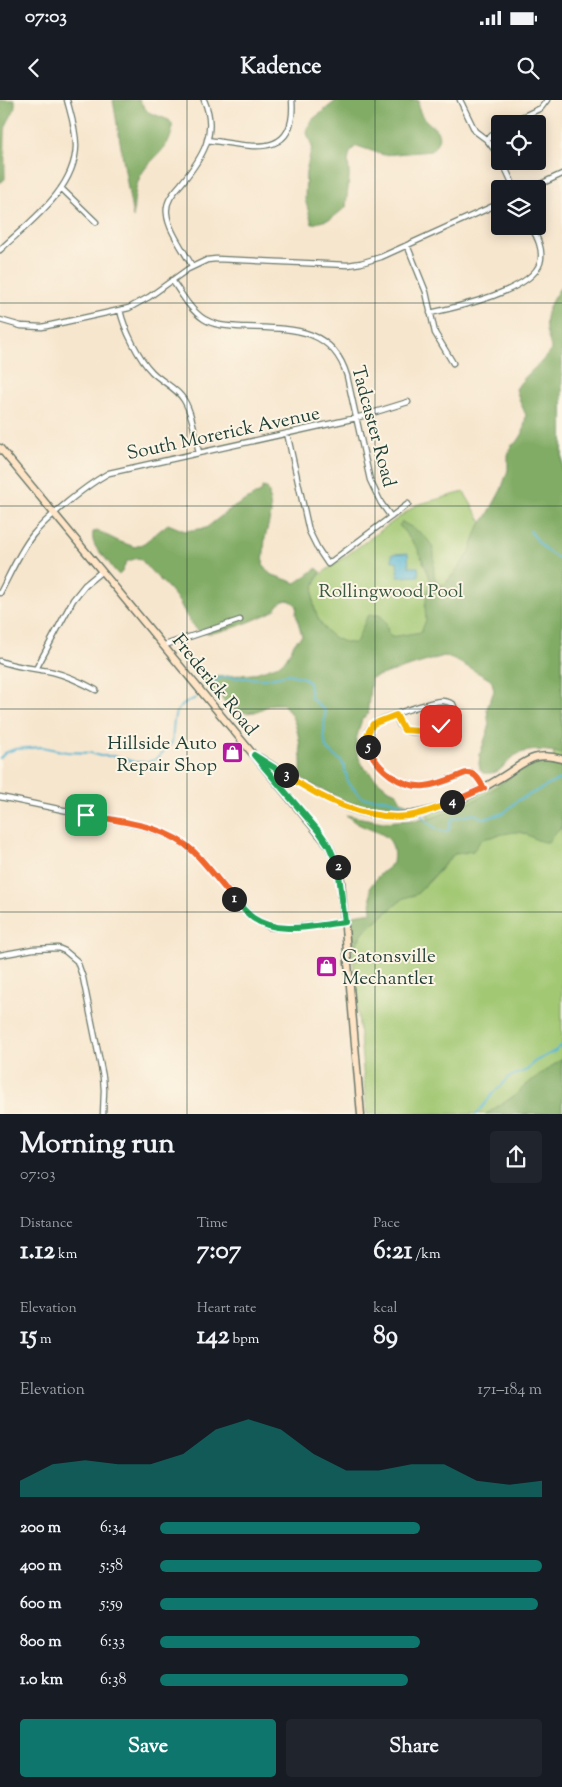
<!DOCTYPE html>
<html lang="en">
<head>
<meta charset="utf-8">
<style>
	:root { --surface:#171b24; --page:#20242c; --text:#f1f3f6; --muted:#9ea1a6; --accent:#0f766e }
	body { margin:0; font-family:"Sorts Mill Goudy",serif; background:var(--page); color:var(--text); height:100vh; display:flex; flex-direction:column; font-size:19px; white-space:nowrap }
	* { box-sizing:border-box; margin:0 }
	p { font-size:16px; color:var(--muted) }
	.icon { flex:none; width:28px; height:28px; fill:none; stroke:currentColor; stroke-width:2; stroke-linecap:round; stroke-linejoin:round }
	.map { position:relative; height:1014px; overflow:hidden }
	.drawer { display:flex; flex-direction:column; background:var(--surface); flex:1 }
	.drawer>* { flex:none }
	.fabs { position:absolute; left:491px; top:15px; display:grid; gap:10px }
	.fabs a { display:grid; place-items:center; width:55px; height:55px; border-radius:5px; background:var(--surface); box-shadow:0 2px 12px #0003; font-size:25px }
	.pin { position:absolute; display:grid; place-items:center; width:42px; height:42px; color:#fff; margin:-21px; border-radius:10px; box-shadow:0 2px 8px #0006 }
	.km { position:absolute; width:25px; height:25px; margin:-12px; border-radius:50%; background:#222; color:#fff; font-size:14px; line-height:25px; text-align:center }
	.round { display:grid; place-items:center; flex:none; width:52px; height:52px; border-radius:5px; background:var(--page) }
	.overview { display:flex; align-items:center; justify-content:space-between; height:85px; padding:0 20px }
	h1 { font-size:28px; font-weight:800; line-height:38px }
	.metrics { display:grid; grid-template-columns:repeat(3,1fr); gap:8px; height:85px; padding:5px 20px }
	.metrics div { display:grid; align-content:center }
	.metrics b { font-size:25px; font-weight:800 }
	.metrics small { font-size:14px; font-weight:400 }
	.metrics p { font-size:14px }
	.chart { height:140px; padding:10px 20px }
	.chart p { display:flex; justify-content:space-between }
	.chart svg { width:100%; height:90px; margin-top:5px; fill:var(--accent); opacity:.7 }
	.action { display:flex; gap:10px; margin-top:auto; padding:10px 20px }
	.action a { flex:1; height:58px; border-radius:5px; background:var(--accent); color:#fff; font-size:20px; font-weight:800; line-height:58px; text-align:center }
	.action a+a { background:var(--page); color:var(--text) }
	ul { padding:0 20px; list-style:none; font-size:16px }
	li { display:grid; grid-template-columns:80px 60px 1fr; align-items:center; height:38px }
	li i { height:12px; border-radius:6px; background:var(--accent) }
	.status { display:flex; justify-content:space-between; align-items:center; height:35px; padding:0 25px; background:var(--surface); direction:ltr }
	.status svg { height:14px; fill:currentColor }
	header { display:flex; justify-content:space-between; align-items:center; height:65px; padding:0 20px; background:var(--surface); font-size:22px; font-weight:800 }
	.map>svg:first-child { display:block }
	.green { fill:#a2c873; stroke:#608254 }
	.forest { fill:#81ac65; stroke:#50744c }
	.water { fill:#54b5d3; stroke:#3a7984 }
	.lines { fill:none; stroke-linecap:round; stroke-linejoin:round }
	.stream { stroke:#54b5d3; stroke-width:2 }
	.street-casing { stroke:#6b786a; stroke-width:7 }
	.secondary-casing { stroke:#6b786a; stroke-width:9 }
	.street { stroke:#fff; stroke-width:4.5 }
	.secondary { stroke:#ffe4c6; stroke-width:6 }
	.split-1-casing { stroke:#fff; stroke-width:10 }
	.split-2-casing { stroke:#fff; stroke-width:10 }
	.split-3-casing { stroke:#fff; stroke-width:10 }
	.split-4-casing { stroke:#fff; stroke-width:10 }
	.split-5-casing { stroke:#fff; stroke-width:10 }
	.split-6-casing { stroke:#fff; stroke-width:10 }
	.split-1 { stroke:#f0652b; stroke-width:6 }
	.split-2 { stroke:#22a559; stroke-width:6 }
	.split-3 { stroke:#22a559; stroke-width:6 }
	.split-4 { stroke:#f5b400; stroke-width:6 }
	.split-5 { stroke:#f0652b; stroke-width:6 }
	.split-6 { stroke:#f5b400; stroke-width:6 }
	.grid { fill:none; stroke:#1f3d34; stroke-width:1; stroke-opacity:0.55 }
	.labels { text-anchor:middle; stroke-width:4; stroke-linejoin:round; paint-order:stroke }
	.street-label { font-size:19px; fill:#1f3d34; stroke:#fcf5e5 }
	.park-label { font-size:19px; fill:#395941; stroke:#fcf5e5 }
	.poi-label { font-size:19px; fill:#1f3d34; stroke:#fcf5e5; text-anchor:end }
</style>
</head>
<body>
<div class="status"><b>07:03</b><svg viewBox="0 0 49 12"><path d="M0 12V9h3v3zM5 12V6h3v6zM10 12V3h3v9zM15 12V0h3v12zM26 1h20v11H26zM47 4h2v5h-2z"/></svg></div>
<header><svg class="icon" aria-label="back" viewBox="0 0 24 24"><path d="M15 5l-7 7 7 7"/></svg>Kadence<svg class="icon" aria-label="search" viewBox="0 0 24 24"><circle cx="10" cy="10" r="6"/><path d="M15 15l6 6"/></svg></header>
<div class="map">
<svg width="562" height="1015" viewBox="0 0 562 1015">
	<rect width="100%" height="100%" fill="#fcf5e5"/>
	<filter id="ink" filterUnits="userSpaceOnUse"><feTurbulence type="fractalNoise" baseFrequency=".02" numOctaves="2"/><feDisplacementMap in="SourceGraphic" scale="10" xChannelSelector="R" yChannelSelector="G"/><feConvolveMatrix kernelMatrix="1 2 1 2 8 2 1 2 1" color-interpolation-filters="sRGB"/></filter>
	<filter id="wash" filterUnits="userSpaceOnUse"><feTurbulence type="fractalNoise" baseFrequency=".0096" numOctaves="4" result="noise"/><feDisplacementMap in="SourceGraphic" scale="20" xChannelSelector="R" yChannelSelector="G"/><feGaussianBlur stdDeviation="1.12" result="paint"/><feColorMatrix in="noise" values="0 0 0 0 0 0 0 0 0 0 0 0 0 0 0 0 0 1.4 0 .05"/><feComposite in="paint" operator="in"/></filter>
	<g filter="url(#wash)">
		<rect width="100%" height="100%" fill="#f7e6ce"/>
		<!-- green -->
		<path class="green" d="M 562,301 L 562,1014 L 367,1014 L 352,847 L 357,843 L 364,831 L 404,798 L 408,795 L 413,796 L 431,780 L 454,754 L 465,753 L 468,750 L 426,715 L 460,702 L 485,691 L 535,660 L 544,658 L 554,660 L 551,612 L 426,538 L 314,561 L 310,482 L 416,405 L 464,392 L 487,431 Z"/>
		<!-- forest -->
		<path class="forest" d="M 0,0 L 15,0 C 16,12 10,16 6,26 C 4,34 5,69 5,79 L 0,83 Z
			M 113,0 L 139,0 L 148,12 L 169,20 L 172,24 C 175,46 150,58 141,75 C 134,88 134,104 133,118 Z
			M 337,0 L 418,0 C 419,4 419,9 420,12 C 427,28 451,29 431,51 L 384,55 L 357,46 C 344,53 350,67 349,78 C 348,88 347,97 346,107 L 331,119 L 312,124 L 305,99 L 306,71 L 312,47 L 307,33 L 307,28 L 313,19 Z
			M 562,185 L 562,654 C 550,650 528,648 516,655 C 501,664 504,675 483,673 L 480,669 L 479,664 L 480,654 L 489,627 L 487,608 L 494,591 L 492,582 L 489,579 L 457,561 L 444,556 L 371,578 L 368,608 L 369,613 L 362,619 L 356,640 L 356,650 L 362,665 L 376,679 L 387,688 L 396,692 L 401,701 L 413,706 L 381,709 L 351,703 L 307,683 L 301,677 C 302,654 300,621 283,604 L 272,604 L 255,612 L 246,613 L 228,607 L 220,595 L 202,581 L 205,578 L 252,574 L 279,565 L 286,559 L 295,542 L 302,536 L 296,514 L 297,506 C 293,502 289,499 284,501 C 279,502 278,508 273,511 C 261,518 213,538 201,532 C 188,525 185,510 177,499 C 167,484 151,474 141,459 L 137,458 L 126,462 L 122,472 L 119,475 C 113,470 110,463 105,458 C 98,450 91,445 93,432 L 98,431 L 118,441 L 135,447 L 144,443 L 168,424 L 185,431 L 206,428 L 229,410 L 262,391 L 262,387 L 267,388 L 269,393 L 271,414 L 265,438 L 263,465 L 270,474 L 296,483 L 317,468 L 321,472 C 318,477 315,482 314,487 C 309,513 327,545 356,543 L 367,517 L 370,515 L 380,515 L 386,523 L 388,533 L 391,537 L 421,532 L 426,520 L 425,506 L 430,479 L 418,449 L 399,425 L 402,422 C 415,429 427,435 433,448 C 437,460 428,480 442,485 L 446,483 L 469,454 L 478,428 L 487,416 L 501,390 L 508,370 L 508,355 L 511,346 L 518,341 L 523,333 L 526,315 L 520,302 L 516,289 C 526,273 541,265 551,250 C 551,243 547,237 546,230 C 543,213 553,198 562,185 Z
			M 543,662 L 552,662 L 562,666 L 562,728 L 557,731 L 548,742 C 536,743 530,733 518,732 C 507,732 493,737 482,739 L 473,751 L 454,754 L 417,794 L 404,798 L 364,831 L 359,838 L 357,843 L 353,844 L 351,818 L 354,815 L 372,812 L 370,787 L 379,775 L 393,763 C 397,733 380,735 358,724 C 354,722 350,718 346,715 L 383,722 L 429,719 L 459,708 L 485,695 L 517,672 Z
			M 562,959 L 562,1014 L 486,1014 L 514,996 L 532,980 Z"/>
		<!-- water -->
		<path class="water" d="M 408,453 L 409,467 L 418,467 L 419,476 L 398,477 L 397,461 L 392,461 L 392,454 Z"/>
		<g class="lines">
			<!-- stream -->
			<path class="stream" d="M 530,431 C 540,443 546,454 562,459
				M 210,586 L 218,579 L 224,577 L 264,579 L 289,574 L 304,578 L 309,583 L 311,598 L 325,611 L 324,635 L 326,648 L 341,661 L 344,666 L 348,682 L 359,695 L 363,698 L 385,699 L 417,709 C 422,717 439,736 449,730 L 451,721 L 454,718 L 475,714 L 484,719 L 504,713 L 517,701 L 562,678
				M 0,658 L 5,653 L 15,649 L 42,647 L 67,652 L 91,653 L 100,656 L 115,656 L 134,662 L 148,662 L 156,659 L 172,643 C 175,618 169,609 196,598
				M 476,1015 L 496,990 L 501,987 L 507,978 L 527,970 L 534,962 L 555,951 L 562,945"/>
		</g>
	</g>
	<g filter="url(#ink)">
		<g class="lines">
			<defs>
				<path id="street" d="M 460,0 L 475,31 L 487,40 L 500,57
					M 507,24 L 541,8 L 547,0
					M 207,40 C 248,45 297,62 292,0
					M 487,40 L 500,28
					M 502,61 L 515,89
					M 61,88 L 96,122
					M 530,89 L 562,74
					M 407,145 L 426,192 L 435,233 L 453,263
					M 0,150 C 29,122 75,90 76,46 C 76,30 71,15 67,0
					M 192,166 C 185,152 168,130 167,114 C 165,102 173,93 181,84 C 201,59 219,34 204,0
					M 172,180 C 181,193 190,210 204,219 C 215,226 228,226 241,227 C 285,229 332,224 347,276 L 370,380 L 381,403 L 391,417
					M 120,210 C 124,229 139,259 152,272 C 162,282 177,288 184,300 C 193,315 195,336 199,353
					M 430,213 C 457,207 531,191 540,163 C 544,150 537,137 531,126
					M 0,220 L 21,226 L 42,227 L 129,208 L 149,197 L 188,169 L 207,160 L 216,159 L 348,165 L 361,163 L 381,157 L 500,103
					M 287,333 L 309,431 L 318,449 L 328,464 L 408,404
					M 0,493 C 10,474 19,453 32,436 C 47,417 88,384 109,373 L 356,318 L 408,302
					M 165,545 L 240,520
					M 0,561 C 18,568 35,568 53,572 C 69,576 83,583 96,590
					M 36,569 L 73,500 L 85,485 L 102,471
					M 396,615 C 397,619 399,626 403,629 C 414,638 451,625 457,614 L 453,604 C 449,602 446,601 442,601 C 433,601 379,618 373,624 C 354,642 381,671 397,680 C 404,683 411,685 419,686 C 437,687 453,675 471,673 L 475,675 L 484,688
					M 0,697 L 141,726 L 166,734 L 177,739 L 194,752 L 252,817 L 269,827 L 288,828 L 345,822
					M 0,855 L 33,849 L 58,848 L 65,851 L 77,861 L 83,878 L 103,977 L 104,990 L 103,1015"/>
				<path id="secondary" d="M 0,348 L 329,746 L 338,766 L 341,781 L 361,1015
					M 260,658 C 289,676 317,696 349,708 C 402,728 455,706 500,678 C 524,664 532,650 562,659"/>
			</defs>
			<!-- street casing -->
			<use href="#street" class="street-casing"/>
			<!-- secondary casing -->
			<use href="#secondary" class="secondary-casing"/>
			<!-- street -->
			<use href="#street" class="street"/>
			<!-- secondary -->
			<use href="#secondary" class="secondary"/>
		</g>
	</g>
	<g class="lines" filter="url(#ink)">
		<defs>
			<path id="split-1" d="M 86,715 C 123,722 166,725 194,752 C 208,766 221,784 234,799"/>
			<path id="split-2" d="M 234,799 C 240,805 246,813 253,818 C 279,836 316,825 345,822 L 338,767"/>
			<path id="split-3" d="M 286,675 L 254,655 L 320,733 L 329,746 L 338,767"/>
			<path id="split-4" d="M 286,675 C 320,698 365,721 408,716 C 423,714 438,708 452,702"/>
			<path id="split-5" d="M 368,647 C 377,669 401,688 425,686 C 439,685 453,678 466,673 C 476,672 479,681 484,688 L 452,702"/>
			<path id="split-6" d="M 368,647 L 367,635 L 373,624 L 396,615 L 404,630 L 420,631 L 441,626"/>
		</defs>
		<!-- split-1 casing -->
		<use href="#split-1" class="split-1-casing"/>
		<!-- split-2 casing -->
		<use href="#split-2" class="split-2-casing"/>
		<!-- split-3 casing -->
		<use href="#split-3" class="split-3-casing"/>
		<!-- split-4 casing -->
		<use href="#split-4" class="split-4-casing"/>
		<!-- split-5 casing -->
		<use href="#split-5" class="split-5-casing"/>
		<!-- split-6 casing -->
		<use href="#split-6" class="split-6-casing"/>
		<!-- split-1 -->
		<use href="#split-1" class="split-1"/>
		<!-- split-2 -->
		<use href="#split-2" class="split-2"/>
		<!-- split-3 -->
		<use href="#split-3" class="split-3"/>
		<!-- split-4 -->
		<use href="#split-4" class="split-4"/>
		<!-- split-5 -->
		<use href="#split-5" class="split-5"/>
		<!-- split-6 -->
		<use href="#split-6" class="split-6"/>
	</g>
	<!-- grid -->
	<path class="grid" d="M 187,0 L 187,1015M 375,0 L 375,1015M 0,203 L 562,203M 0,406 L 562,406M 0,609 L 562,609M 0,812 L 562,812"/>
	<!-- icons -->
	<defs>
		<symbol id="shop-square" viewBox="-11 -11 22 22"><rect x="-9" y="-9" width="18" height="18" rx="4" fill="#b5179e" stroke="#fcf5e5"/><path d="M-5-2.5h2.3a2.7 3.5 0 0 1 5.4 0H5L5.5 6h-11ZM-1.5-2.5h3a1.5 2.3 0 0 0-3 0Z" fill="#fff"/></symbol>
	</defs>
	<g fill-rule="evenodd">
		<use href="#shop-square" x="220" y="640" width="25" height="25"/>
		<use href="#shop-square" x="314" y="854" width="25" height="25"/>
	</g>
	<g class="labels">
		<!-- street labels -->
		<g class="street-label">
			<text transform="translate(375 326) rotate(75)" y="7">Tadcaster Road</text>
			<text transform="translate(223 332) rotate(-12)" y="7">South Morerick Avenue</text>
			<text transform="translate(216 584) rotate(51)" y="7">Frederick Road</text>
		</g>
		<!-- park labels -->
		<g class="park-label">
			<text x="391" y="497">Rollingwood Pool</text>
		</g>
		<!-- poi labels -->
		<g class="poi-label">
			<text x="217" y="649">Hillside Auto<tspan x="217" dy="22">Repair Shop</tspan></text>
			<text x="342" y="862" text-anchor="start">Catonsville<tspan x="342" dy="22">Mechantle1</tspan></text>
		</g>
	</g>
</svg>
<div class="fabs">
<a><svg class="icon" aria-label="locate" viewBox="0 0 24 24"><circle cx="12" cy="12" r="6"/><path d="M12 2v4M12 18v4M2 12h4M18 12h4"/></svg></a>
<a><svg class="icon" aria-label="layers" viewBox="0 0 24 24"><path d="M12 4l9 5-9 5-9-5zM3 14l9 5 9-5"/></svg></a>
</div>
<div class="pin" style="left:86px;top:715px;background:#1e9e55"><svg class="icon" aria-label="arrive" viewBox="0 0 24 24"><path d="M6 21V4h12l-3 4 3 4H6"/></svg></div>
<div class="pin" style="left:441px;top:626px;background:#d93025"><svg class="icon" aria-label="check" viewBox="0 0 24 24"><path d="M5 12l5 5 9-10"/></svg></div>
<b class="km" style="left:234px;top:799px">1</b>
<b class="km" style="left:338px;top:767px">2</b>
<b class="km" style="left:286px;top:675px">3</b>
<b class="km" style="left:452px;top:702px">4</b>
<b class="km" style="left:368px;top:647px">5</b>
</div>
<section class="drawer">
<div class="overview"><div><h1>Morning run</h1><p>07:03</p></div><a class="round"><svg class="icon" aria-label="share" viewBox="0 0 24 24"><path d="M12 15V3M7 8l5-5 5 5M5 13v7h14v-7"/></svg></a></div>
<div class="metrics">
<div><p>Distance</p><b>1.12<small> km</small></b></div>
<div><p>Time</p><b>7:07</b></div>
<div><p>Pace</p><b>6:21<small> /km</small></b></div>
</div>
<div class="metrics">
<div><p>Elevation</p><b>15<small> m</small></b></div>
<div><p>Heart rate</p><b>142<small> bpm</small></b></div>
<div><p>kcal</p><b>89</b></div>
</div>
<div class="chart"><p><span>Elevation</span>171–184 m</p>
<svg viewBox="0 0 160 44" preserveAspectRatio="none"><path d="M0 44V36L10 28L20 26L30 28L40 28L50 23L60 11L70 6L80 11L90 23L100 31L110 31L120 28L130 28L140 36L150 38L160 36V44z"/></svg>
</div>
<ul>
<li><b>200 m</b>6:34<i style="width:68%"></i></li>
<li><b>400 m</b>5:58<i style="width:100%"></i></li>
<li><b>600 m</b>5:59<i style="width:99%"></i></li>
<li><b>800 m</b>6:33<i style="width:68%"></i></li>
<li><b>1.0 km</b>6:38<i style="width:65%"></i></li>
</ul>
<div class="action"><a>Save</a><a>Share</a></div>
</section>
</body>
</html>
